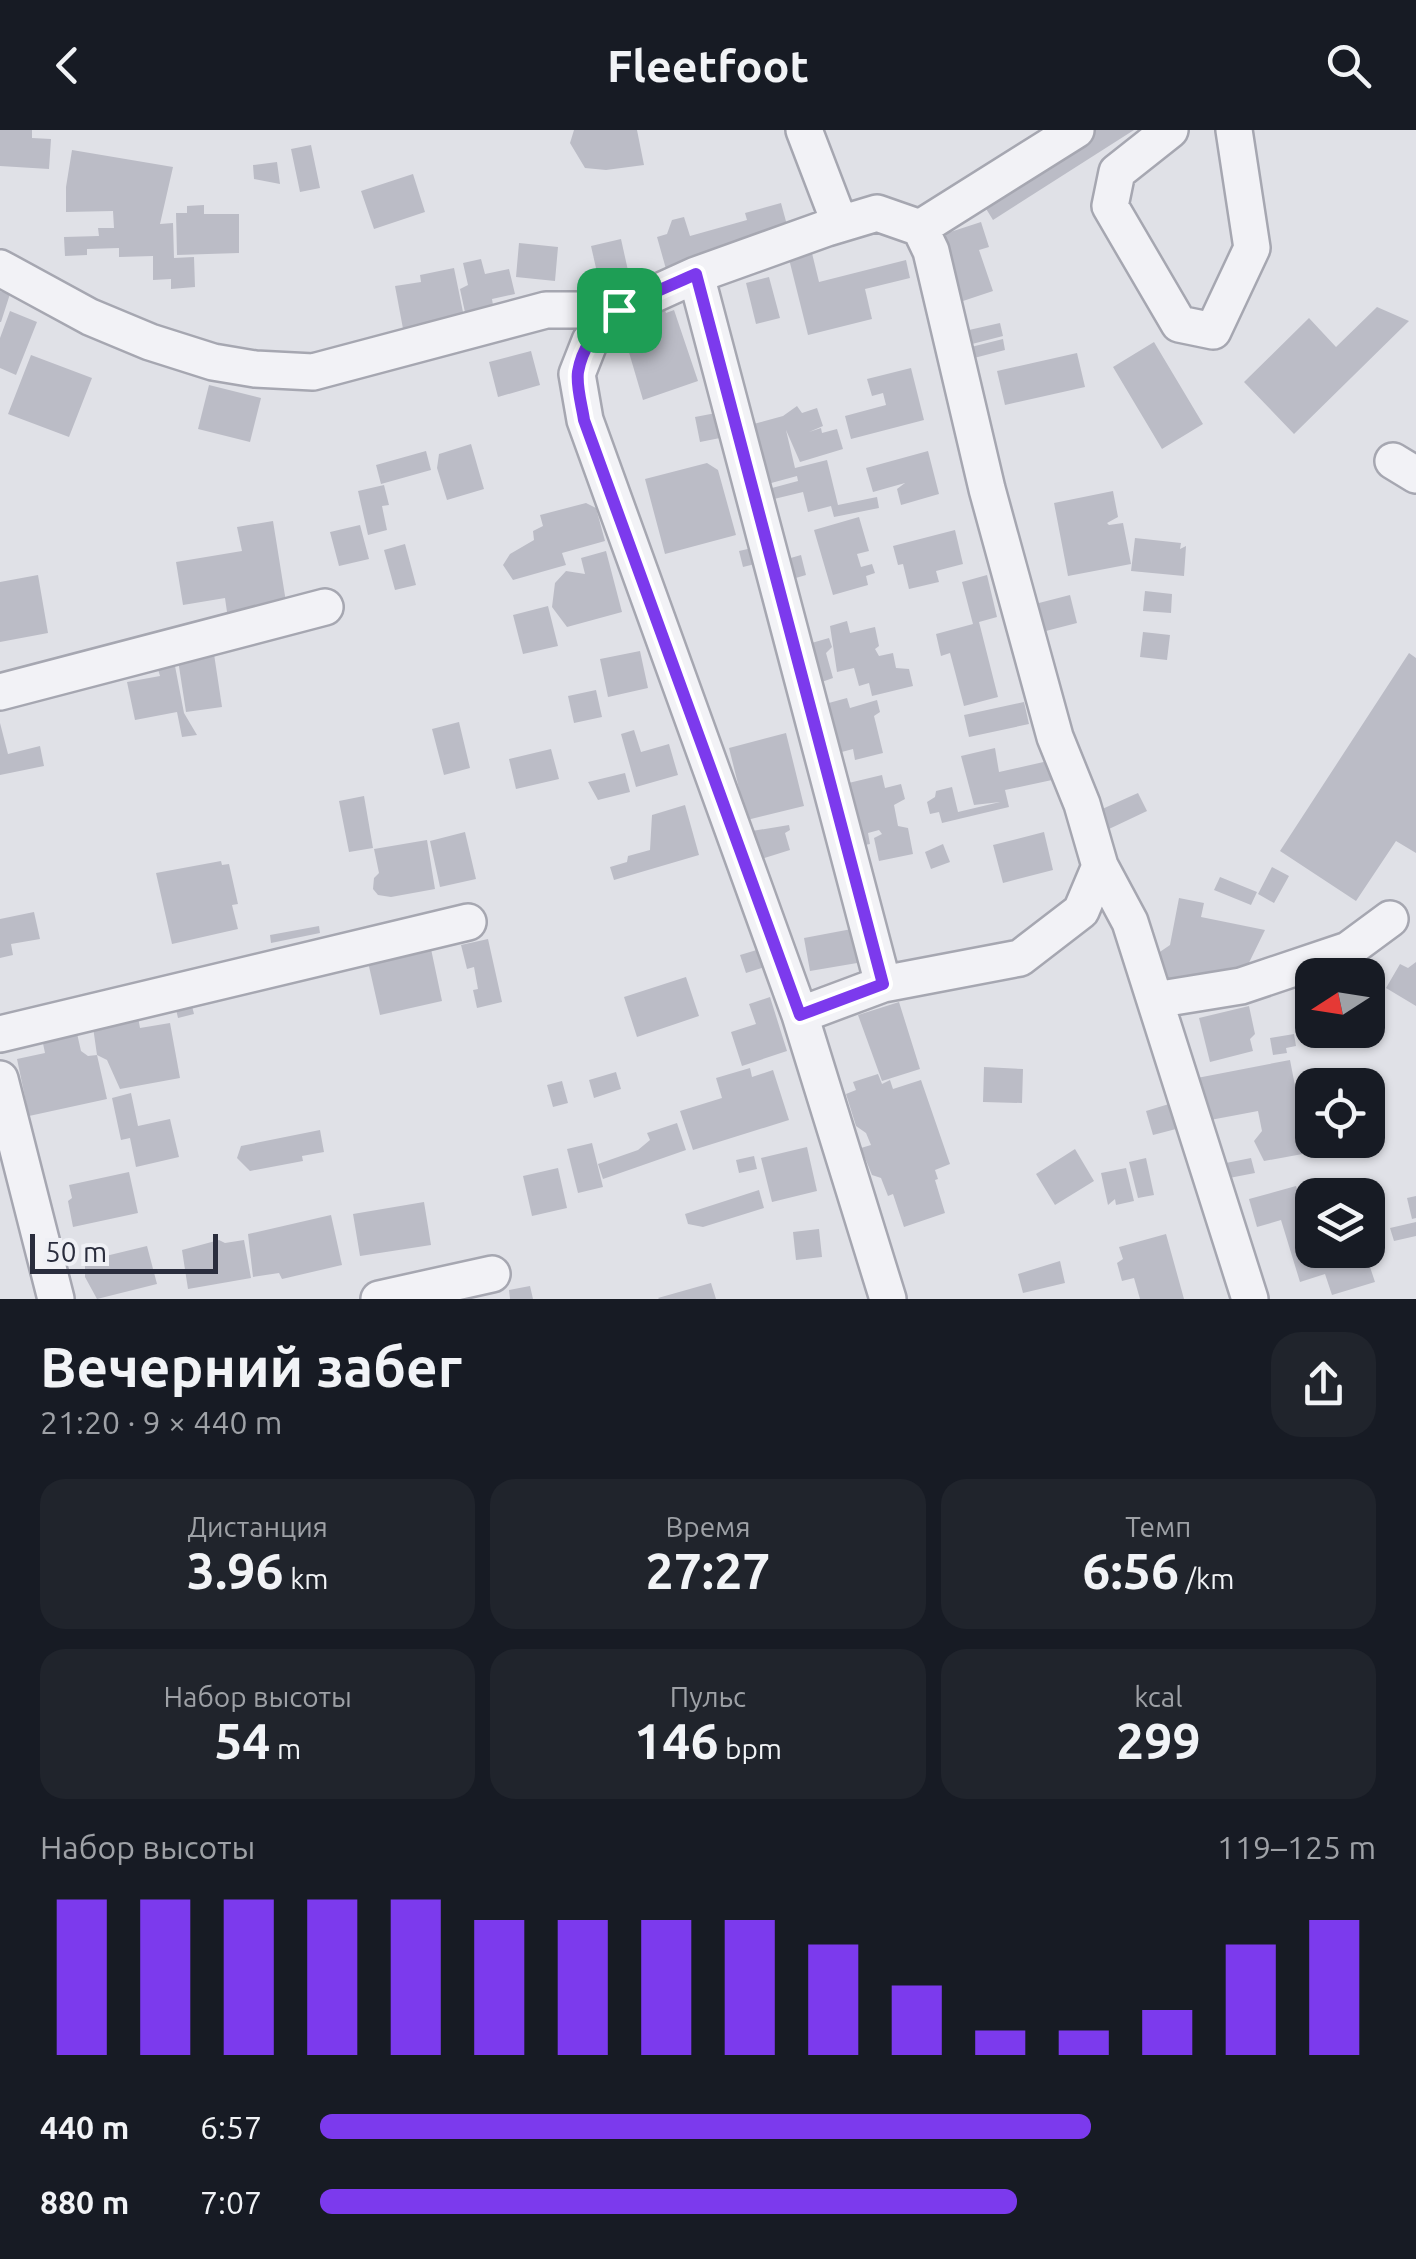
<!DOCTYPE html>
<html lang="ru">
<head>
<meta charset="utf-8">
<style>
	:root { --surface:#171b24; --page:#20242c; --text:#f1f3f6; --muted:#9ea1a6; --accent:#7c3aed }
	body { margin:0; font-family:Ubuntu,sans-serif; background:var(--page); color:var(--text); height:100vh; display:flex; flex-direction:column; font-size:38px; white-space:nowrap }
	* { box-sizing:border-box; margin:0 }
	p { font-size:32px; color:var(--muted) }
	.icon { flex:none; width:55px; height:55px; fill:none; stroke:currentColor; stroke-width:2; stroke-linecap:round; stroke-linejoin:round }
	.map { position:relative; height:1169px; overflow:hidden }
	.drawer { display:flex; flex-direction:column; background:var(--surface); flex:1 }
	.drawer>* { flex:none }
	.needle { width:65px; rotate:258deg }
	.controls { position:absolute; left:1295px; top:828px; display:grid; gap:20px }
	.controls a { display:grid; place-items:center; width:90px; height:90px; border-radius:20px; background:var(--surface); box-shadow:0 2px 8px #0004; font-size:50px }
	.scale { position:absolute; left:30px; bottom:25px; width:188px; box-sizing:border-box; padding-left:10px; border:5px solid #2a2d3d; border-top:0; font-size:28px; line-height:35px; white-space:nowrap; color:#2a2d3d; -webkit-text-stroke:8px #eff0f5; paint-order:stroke }
	.pin { position:absolute; display:grid; place-items:center; width:85px; height:85px; color:#fff; margin:-42px; border-radius:20px; box-shadow:0 5px 15px #0006 }
	.round { display:grid; place-items:center; flex:none; width:105px; height:105px; border-radius:30px; background:var(--page) }
	.headline { display:flex; align-items:center; justify-content:space-between; height:170px; padding:0 40px }
	h1 { font-size:55px; font-weight:700; line-height:75px }
	.figures { display:grid; grid-template-columns:repeat(3,1fr); gap:15px; height:170px; padding:10px 40px }
	.figures div { display:grid; align-content:center; border-radius:25px; background:var(--page); text-align:center }
	.figures b { font-size:50px; font-weight:700 }
	.figures small { font-size:28px; font-weight:400 }
	.figures p { font-size:28px }
	.chart { height:280px; padding:20px 40px }
	.chart p { display:flex; justify-content:space-between }
	.chart svg { width:100%; height:180px; margin-top:10px; stroke:var(--accent); stroke-width:6 }
	ul { padding:0 40px; list-style:none; font-size:32px }
	li { display:grid; grid-template-columns:160px 120px 1fr; align-items:center; height:75px }
	li i { height:25px; border-radius:12px; background:var(--accent) }
	header { display:flex; justify-content:space-between; align-items:center; height:130px; padding:0 40px; background:var(--surface); font-size:45px; font-weight:700 }
	.map>svg:first-child { display:block }
	.building { fill:#bbbcc6 }
	.lines { fill:none; stroke-linecap:round; stroke-linejoin:round }
	.minor-casing { stroke:#a6a7b1; stroke-width:40 }
	.minor { stroke:#f2f2f6; stroke-width:35 }
	.route-casing { stroke:#fff; stroke-width:20 }
	.route { stroke:#7c3aed; stroke-width:12 }
</style>
</head>
<body>
<header><svg class="icon" aria-label="back" viewBox="0 0 24 24"><path d="M15 5l-7 7 7 7"/></svg>Fleetfoot<svg class="icon" aria-label="search" viewBox="0 0 24 24"><circle cx="10" cy="10" r="6"/><path d="M15 15l6 6"/></svg></header>
<div class="map">
<svg width="1416" height="1169" viewBox="0 0 1416 1169">
	<rect width="100%" height="100%" fill="#e0e1e7"/>
	<!-- building -->
	<path class="building" d="M 0,0 L 32,0 L 32,8 L 51,9 L 49,39 L 0,36 Z
		M 574,0 L 637,0 L 644,35 L 606,40 L 585,38 L 570,13 Z
		M 1088,0 L 1134,0 L 993,90 L 980,69 Z
		M 311,15 L 320,58 L 300,62 L 291,19 Z
		M 72,20 L 173,37 L 160,94 L 173,93 L 174,128 L 194,127 L 195,157 L 171,159 L 171,149 L 153,150 L 153,126 L 119,127 L 119,118 L 87,119 L 87,125 L 65,126 L 64,107 L 99,106 L 98,98 L 114,98 L 113,81 L 66,82 L 66,57 Z
		M 277,32 L 280,54 L 254,49 L 253,35 Z
		M 413,44 L 425,82 L 374,99 L 361,61 Z
		M 781,73 L 787,95 L 772,99 L 774,108 L 666,139 L 657,107 L 667,104 L 672,90 L 684,87 L 690,106 L 747,90 L 745,83 Z
		M 204,75 L 204,84 L 239,84 L 239,123 L 177,125 L 176,83 L 187,83 L 187,76 Z
		M 981,92 L 989,117 L 979,120 L 993,161 L 960,172 L 938,106 Z
		M 621,109 L 631,154 L 601,160 L 591,116 Z
		M 519,113 L 558,117 L 555,151 L 516,147 Z
		M 811,119 L 819,152 L 906,130 L 910,148 L 865,159 L 872,189 L 808,205 L 788,125 Z
		M 481,129 L 485,144 L 509,139 L 515,164 L 492,169 L 494,181 L 466,187 L 460,159 L 468,155 L 463,133 Z
		M 454,138 L 464,187 L 404,204 L 395,156 L 421,152 L 420,145 Z
		M 769,147 L 780,188 L 756,194 L 746,153 Z
		M 0,161 L 10,164 L 1,192 L 0,192 Z
		M 664,177 L 666,183 L 674,180 L 698,251 L 643,270 L 620,192 Z
		M 1377,177 L 1409,191 L 1294,304 L 1244,252 L 1309,188 L 1336,217 Z
		M 10,181 L 37,192 L 16,245 L 0,238 L 0,208 Z
		M 1000,193 L 1003,206 L 972,214 L 969,200 Z
		M 1003,209 L 1005,220 L 974,228 L 971,217 Z
		M 1154,212 L 1203,294 L 1162,319 L 1113,237 Z
		M 531,221 L 540,255 L 498,267 L 489,232 Z
		M 1077,223 L 1085,257 L 1005,275 L 997,241 Z
		M 31,225 L 92,248 L 69,307 L 8,284 Z
		M 911,238 L 924,290 L 851,309 L 845,286 L 886,275 L 883,263 L 872,266 L 867,249 Z
		M 209,255 L 261,268 L 250,312 L 198,299 Z
		M 797,276 L 802,283 L 817,278 L 823,296 L 809,302 L 821,298 L 822,303 L 837,299 L 843,319 L 800,332 L 786,300 L 795,338 L 827,330 L 838,375 L 877,367 L 879,378 L 834,387 L 831,376 L 808,382 L 803,362 L 774,369 L 772,358 L 798,351 L 797,346 L 756,357 L 746,296 L 783,286 Z
		M 716,283 L 720,308 L 700,312 L 695,287 Z
		M 471,314 L 484,359 L 447,370 L 437,338 L 439,324 Z
		M 426,321 L 431,340 L 381,354 L 376,335 Z
		M 928,321 L 939,364 L 901,375 L 897,359 L 905,353 L 873,362 L 866,338 Z
		M 707,333 L 718,340 L 736,405 L 665,424 L 645,349 Z
		M 384,355 L 389,375 L 382,376 L 387,400 L 368,405 L 358,361 Z
		M 1113,361 L 1118,387 L 1107,393 L 1109,395 L 1123,393 L 1131,434 L 1068,446 L 1054,373 Z
		M 586,373 L 596,378 L 605,411 L 562,423 L 566,435 L 513,450 L 503,435 L 510,424 L 534,410 L 533,401 L 543,396 L 540,385 Z
		M 859,387 L 869,421 L 857,424 L 861,437 L 872,434 L 875,443 L 866,446 L 868,455 L 833,465 L 814,400 Z
		M 273,391 L 286,472 L 227,482 L 225,468 L 183,475 L 176,432 L 242,421 L 237,397 Z
		M 360,395 L 369,429 L 339,436 L 330,402 Z
		M 955,400 L 963,434 L 936,441 L 939,452 L 909,459 L 903,434 L 898,435 L 893,416 Z
		M 1135,408 L 1181,413 L 1180,419 L 1186,416 L 1184,446 L 1131,441 Z
		M 405,414 L 416,455 L 395,460 L 384,420 Z
		M 752,418 L 763,432 L 743,437 L 739,421 Z
		M 606,421 L 622,482 L 567,497 L 552,477 L 555,453 L 566,441 L 585,444 L 581,428 Z
		M 801,425 L 806,445 L 782,452 L 777,432 Z
		M 38,445 L 48,503 L 0,512 L 0,452 Z
		M 987,445 L 997,487 L 979,492 L 998,567 L 964,576 L 950,523 L 941,526 L 936,504 L 973,494 L 962,452 Z
		M 1145,461 L 1172,464 L 1171,483 L 1143,481 Z
		M 1070,465 L 1077,493 L 1042,502 L 1035,474 Z
		M 548,476 L 558,516 L 523,524 L 513,485 Z
		M 847,491 L 850,503 L 875,497 L 879,516 L 875,519 L 879,526 L 893,523 L 896,538 L 909,539 L 913,556 L 872,566 L 869,553 L 859,556 L 854,538 L 837,542 L 830,496 Z
		M 1143,502 L 1170,505 L 1167,530 L 1140,527 Z
		M 829,508 L 832,517 L 826,523 L 833,548 L 816,554 L 801,516 Z
		M 640,521 L 648,558 L 608,567 L 600,529 Z
		M 1409,523 L 1416,528 L 1416,723 L 1396,711 L 1356,771 L 1280,721 Z
		M 214,524 L 222,577 L 186,582 L 178,530 Z
		M 175,536 L 184,583 L 197,605 L 182,607 L 177,582 L 135,590 L 127,552 L 160,546 L 158,539 Z
		M 596,560 L 602,587 L 574,593 L 568,566 Z
		M 847,568 L 850,578 L 877,570 L 880,582 L 874,586 L 883,623 L 855,630 L 853,619 L 834,624 L 825,574 Z
		M 1024,572 L 1029,594 L 969,607 L 964,585 Z
		M 459,592 L 470,638 L 444,645 L 432,599 Z
		M 0,593 L 8,624 L 40,616 L 44,636 L 0,645 Z
		M 634,600 L 641,622 L 669,614 L 678,645 L 636,657 L 621,604 Z
		M 786,603 L 804,676 L 747,690 L 729,618 Z
		M 995,618 L 999,642 L 1048,631 L 1052,650 L 1005,660 L 1009,677 L 942,693 L 939,682 L 930,684 L 927,672 L 935,667 L 936,661 L 952,657 L 958,682 L 1000,672 L 974,675 L 961,626 Z
		M 551,619 L 559,649 L 516,659 L 509,629 Z
		M 625,643 L 630,662 L 598,670 L 588,652 Z
		M 882,645 L 885,658 L 901,654 L 905,669 L 894,675 L 898,696 L 908,698 L 913,724 L 879,731 L 874,708 L 882,704 L 879,700 L 868,703 L 870,714 L 851,718 L 836,656 Z
		M 1138,663 L 1147,681 L 1109,699 L 1100,680 Z
		M 364,666 L 373,718 L 349,722 L 339,671 Z
		M 685,675 L 699,725 L 614,750 L 610,737 L 627,732 L 628,726 L 650,720 L 652,685 Z
		M 789,695 L 790,700 L 785,703 L 790,720 L 761,729 L 752,701 Z
		M 465,702 L 476,749 L 440,757 L 430,711 Z
		M 1044,702 L 1053,740 L 1003,753 L 993,715 Z
		M 427,710 L 435,759 L 391,767 L 378,765 L 373,759 L 374,748 L 379,743 L 374,719 Z
		M 943,714 L 950,732 L 931,739 L 925,722 Z
		M 221,731 L 222,735 L 229,734 L 238,774 L 232,775 L 238,799 L 172,814 L 156,743 Z
		M 1272,737 L 1289,746 L 1274,773 L 1258,764 Z
		M 1220,747 L 1257,762 L 1251,775 L 1214,760 Z
		M 1179,768 L 1204,773 L 1201,787 L 1265,800 L 1241,849 L 1162,852 L 1151,828 L 1170,815 Z
		M 34,782 L 40,809 L 11,814 L 13,825 L 0,828 L 0,789 Z
		M 319,796 L 320,803 L 271,813 L 270,805 Z
		M 857,798 L 863,832 L 810,841 L 804,808 Z
		M 488,809 L 502,872 L 477,878 L 473,860 L 478,859 L 474,837 L 467,839 L 461,815 Z
		M 431,819 L 442,871 L 380,885 L 368,832 Z
		M 760,819 L 765,837 L 746,843 L 740,825 Z
		M 1416,832 L 1416,876 L 1386,858 L 1400,834 L 1408,838 Z
		M 686,847 L 699,886 L 637,907 L 624,867 Z
		M 770,867 L 787,921 L 742,936 L 731,902 L 756,894 L 749,874 Z
		M 191,872 L 194,884 L 178,888 L 175,875 Z
		M 899,872 L 920,939 L 882,951 L 858,885 Z
		M 1249,876 L 1255,904 L 1250,909 L 1253,921 L 1210,932 L 1199,888 Z
		M 137,882 L 140,898 L 170,893 L 180,948 L 120,959 L 107,930 L 97,925 L 107,969 L 29,986 L 17,929 L 45,923 L 40,899 L 76,899 L 81,921 L 88,926 L 97,925 L 92,890 Z
		M 1294,904 L 1296,916 L 1286,918 L 1287,923 L 1273,925 L 1270,908 Z
		M 1290,930 L 1308,1023 L 1264,1031 L 1254,1011 L 1262,1001 L 1258,981 L 1205,991 L 1197,948 Z
		M 984,937 L 1023,939 L 1022,973 L 983,972 Z
		M 750,938 L 752,947 L 773,940 L 789,990 L 693,1020 L 680,981 L 722,968 L 716,948 Z
		M 616,942 L 621,959 L 594,968 L 589,950 Z
		M 878,944 L 882,954 L 890,950 L 893,959 L 921,950 L 950,1034 L 935,1040 L 938,1049 L 935,1050 L 945,1083 L 904,1097 L 893,1064 L 888,1066 L 881,1048 L 872,1045 L 861,1018 L 871,1015 L 866,1003 L 856,996 L 846,964 L 856,960 L 853,952 Z
		M 562,951 L 568,973 L 553,977 L 547,955 Z
		M 131,963 L 138,996 L 170,989 L 179,1027 L 136,1037 L 130,1008 L 121,1010 L 112,968 Z
		M 1169,974 L 1176,999 L 1153,1005 L 1146,981 Z
		M 677,993 L 686,1020 L 603,1049 L 598,1034 L 638,1020 L 650,1010 L 647,1003 Z
		M 320,1000 L 324,1022 L 302,1026 L 303,1031 L 250,1041 L 237,1028 L 241,1016 Z
		M 1378,1003 L 1383,1017 L 1359,1025 L 1354,1010 L 1368,1010 L 1368,1006 Z
		M 592,1013 L 603,1057 L 578,1063 L 567,1019 Z
		M 807,1017 L 817,1061 L 772,1072 L 761,1028 Z
		M 1075,1019 L 1094,1051 L 1055,1075 L 1036,1044 Z
		M 754,1026 L 757,1039 L 739,1043 L 736,1030 Z
		M 1146,1028 L 1154,1065 L 1138,1068 L 1129,1032 Z
		M 1251,1028 L 1255,1043 L 1224,1049 L 1221,1034 Z
		M 558,1038 L 567,1078 L 532,1086 L 523,1046 Z
		M 1126,1038 L 1134,1071 L 1116,1075 L 1115,1069 L 1108,1075 L 1101,1043 Z
		M 129,1042 L 138,1083 L 73,1097 L 68,1071 L 72,1068 L 69,1055 Z
		M 1296,1056 L 1302,1075 L 1312,1072 L 1312,1120 L 1356,1120 L 1360,1131 L 1368,1131 L 1375,1152 L 1332,1165 L 1325,1144 L 1300,1152 L 1281,1090 L 1257,1097 L 1249,1069 Z
		M 759,1060 L 764,1078 L 703,1097 L 688,1094 L 685,1084 Z
		M 1416,1066 L 1416,1088 L 1412,1089 L 1407,1068 Z
		M 424,1072 L 431,1115 L 360,1126 L 353,1084 Z
		M 331,1085 L 342,1135 L 282,1149 L 279,1143 L 253,1147 L 248,1104 Z
		M 1416,1092 L 1416,1106 L 1394,1111 L 1390,1098 Z
		M 819,1099 L 822,1127 L 796,1130 L 793,1102 Z
		M 1166,1104 L 1184,1169 L 1140,1169 L 1134,1148 L 1122,1151 L 1117,1133 L 1123,1129 L 1119,1117 Z
		M 219,1110 L 225,1113 L 244,1110 L 251,1148 L 188,1159 L 182,1120 Z
		M 147,1116 L 157,1154 L 97,1169 L 85,1147 L 85,1131 Z
		M 1060,1131 L 1065,1153 L 1023,1163 L 1018,1144 Z
		M 711,1153 L 716,1169 L 659,1169 L 658,1168 Z
		M 530,1156 L 533,1169 L 510,1169 L 509,1160 Z"/>
	<g class="lines">
		<defs>
			<path id="minor" d="M 804,0 L 840,94
				M 1170,0 L 1117,42 L 1110,76 L 1179,194 L 1213,201 L 1252,118 L 1234,0
				M 920,98 L 1076,0
				M 0,138 L 90,187 L 150,212 L 213,232 L 255,239 L 313,242 L 546,180 L 619,180
				M 696,145 L 883,854
				M 1393,331 L 1416,345
				M 0,562 L 325,477
				M 1155,870 L 1241,856 L 1348,820 L 1390,789
				M 800,885 L 883,854 L 1020,828 L 1081,781 L 1100,736
				M 0,904 L 468,792
				M 0,949 L 56,1169
				M 379,1169 L 492,1144
				M 888,1169 L 800,885 L 585,290 L 577,244 L 590,211 L 619,180 L 696,145 L 827,98 L 877,83 L 920,98 L 931,121 L 987,359 L 1055,607 L 1082,674 L 1100,736 L 1130,792 L 1250,1169"/>
		</defs>
		<!-- minor casing -->
		<use href="#minor" class="minor-casing"/>
		<!-- minor -->
		<use href="#minor" class="minor"/>
	</g>
	<g class="lines">
		<defs>
			<path id="route" d="M 696,144 L 883,854 L 800,885 L 584,290 C 582,276 576,256 578,242 C 588,184 650,165 696,144 Z"/>
		</defs>
		<!-- route casing -->
		<use href="#route" class="route-casing"/>
		<!-- route -->
		<use href="#route" class="route"/>
	</g>
</svg>
<div class="controls">
<a><svg class="needle" viewBox="-14 -14 28 28"><path d="M0-13l5 13h-10z" fill="#e53935"/><path d="M0 13l5-13h-10z" fill="#9ea1a6"/></svg></a>
<a><svg class="icon" aria-label="locate" viewBox="0 0 24 24"><circle cx="12" cy="12" r="6"/><path d="M12 2v4M12 18v4M2 12h4M18 12h4"/></svg></a>
<a><svg class="icon" aria-label="layers" viewBox="0 0 24 24"><path d="M12 4l9 5-9 5-9-5zM3 14l9 5 9-5"/></svg></a>
</div>
<div class="scale">50 m</div>
<div class="pin" style="left:619px;top:180px;background:#1e9e55"><svg class="icon" aria-label="arrive" viewBox="0 0 24 24"><path d="M6 21V4h12l-3 4 3 4H6"/></svg></div>
</div>
<section class="drawer">
<div class="headline"><div><h1>Вечерний забег</h1><p>21:20 · 9 × 440 m</p></div><a class="round"><svg class="icon" aria-label="share" viewBox="0 0 24 24"><path d="M12 15V3M7 8l5-5 5 5M5 13v7h14v-7"/></svg></a></div>
<div class="figures">
<div><p>Дистанция</p><b>3.96<small> km</small></b></div>
<div><p>Время</p><b>27:27</b></div>
<div><p>Темп</p><b>6:56<small> /km</small></b></div>
</div>
<div class="figures">
<div><p>Набор высоты</p><b>54<small> m</small></b></div>
<div><p>Пульс</p><b>146<small> bpm</small></b></div>
<div><p>kcal</p><b>299</b></div>
</div>
<div class="chart"><p><span>Набор высоты</span>119–125 m</p>
<svg viewBox="0 0 160 44" preserveAspectRatio="none"><path d="M5 44V6M15 44V6M25 44V6M35 44V6M45 44V6M55 44V11M65 44V11M75 44V11M85 44V11M95 44V17M105 44V27M115 44V38M125 44V38M135 44V33M145 44V17M155 44V11"/></svg>
</div>
<ul>
<li><b>440 m</b>6:57<i style="width:73%"></i></li>
<li><b>880 m</b>7:07<i style="width:66%"></i></li>
</ul>
</section>
</body>
</html>
